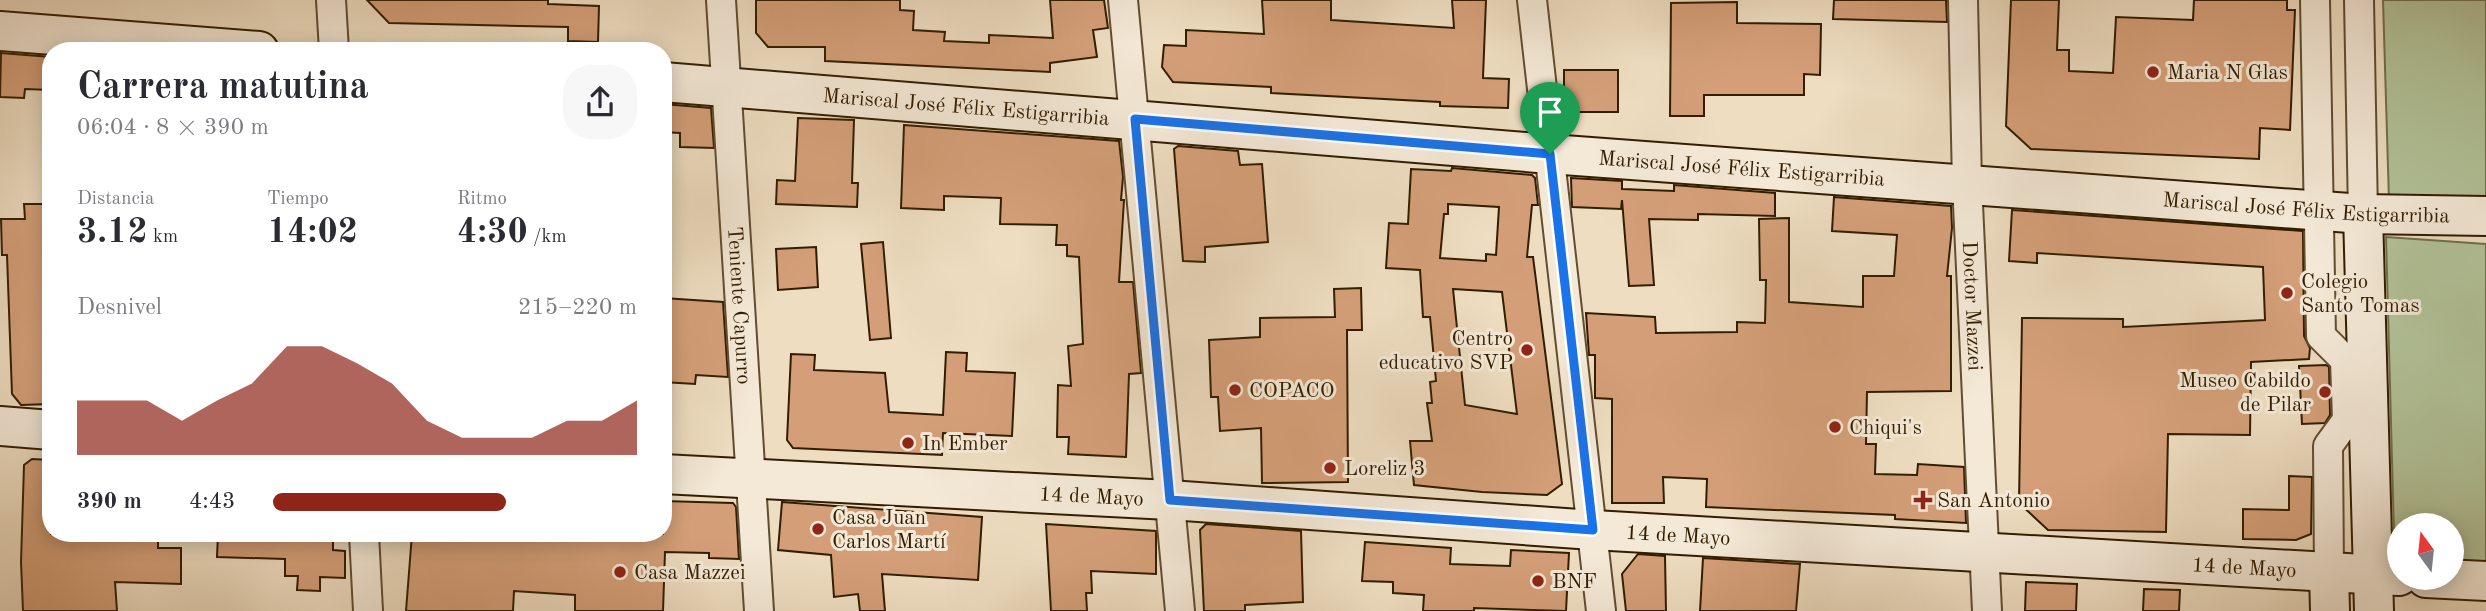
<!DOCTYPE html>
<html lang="es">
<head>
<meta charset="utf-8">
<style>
	:root { --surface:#fff; --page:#f7f7f7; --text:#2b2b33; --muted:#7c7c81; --accent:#8f2418 }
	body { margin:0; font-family:"Old Standard TT",serif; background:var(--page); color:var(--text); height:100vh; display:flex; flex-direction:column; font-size:26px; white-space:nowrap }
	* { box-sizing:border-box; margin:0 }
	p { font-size:23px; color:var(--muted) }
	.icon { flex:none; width:38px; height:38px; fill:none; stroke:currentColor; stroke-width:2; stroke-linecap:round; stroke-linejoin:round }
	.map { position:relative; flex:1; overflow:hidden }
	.side { position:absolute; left:42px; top:42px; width:630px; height:500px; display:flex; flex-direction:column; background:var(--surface); border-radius:28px; box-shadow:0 4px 18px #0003 }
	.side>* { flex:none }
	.needle { width:46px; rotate:345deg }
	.controls { position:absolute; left:2387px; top:513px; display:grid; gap:14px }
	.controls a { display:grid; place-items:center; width:77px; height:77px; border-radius:50%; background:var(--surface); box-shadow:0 4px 18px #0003; font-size:35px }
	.pin { position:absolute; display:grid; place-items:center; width:60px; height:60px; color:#fff; margin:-72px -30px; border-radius:50% 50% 50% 0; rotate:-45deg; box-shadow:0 0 7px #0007 }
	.pin .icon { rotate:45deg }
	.round { display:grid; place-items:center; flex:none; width:74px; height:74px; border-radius:28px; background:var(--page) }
	.headline { display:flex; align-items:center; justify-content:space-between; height:119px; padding:0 35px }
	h1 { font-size:38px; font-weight:600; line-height:52px }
	.figures { display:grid; grid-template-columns:repeat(3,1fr); gap:10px; height:119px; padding:7px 35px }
	.figures div { display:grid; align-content:center }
	.figures b { font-size:35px; font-weight:600 }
	.figures small { font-size:19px; font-weight:400 }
	.figures p { font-size:19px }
	.chart { height:196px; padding:14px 35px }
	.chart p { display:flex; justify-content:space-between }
	.chart svg { width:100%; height:126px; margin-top:7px; fill:var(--accent); opacity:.7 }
	ul { padding:0 35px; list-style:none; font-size:23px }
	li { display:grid; grid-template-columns:112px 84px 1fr; align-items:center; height:52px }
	li i { height:18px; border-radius:9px; background:var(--accent) }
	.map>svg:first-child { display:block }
	.green { fill:#b2c298; stroke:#72704c; stroke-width:2 }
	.building { fill:#d49f78; stroke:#321d00; stroke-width:2; fill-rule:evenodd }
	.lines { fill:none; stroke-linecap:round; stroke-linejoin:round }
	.street-casing { stroke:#614d30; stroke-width:32 }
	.secondary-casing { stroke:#321d00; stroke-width:42 }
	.street { stroke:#f4e9d7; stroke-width:28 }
	.secondary { stroke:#f4e9d7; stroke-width:38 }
	.route-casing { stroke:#fff; stroke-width:14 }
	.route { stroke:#1a73e8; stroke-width:9 }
	.poi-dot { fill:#8f2418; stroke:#f4e9d7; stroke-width:2.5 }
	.labels { text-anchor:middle; stroke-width:6; stroke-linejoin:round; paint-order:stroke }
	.poi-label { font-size:21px; fill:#321d00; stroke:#f4e9d7; text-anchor:start }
	.street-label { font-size:21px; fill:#321d00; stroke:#f4e9d7 }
</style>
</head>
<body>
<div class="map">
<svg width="2486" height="611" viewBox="0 0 2486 611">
	<rect width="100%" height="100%" fill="#eeddc1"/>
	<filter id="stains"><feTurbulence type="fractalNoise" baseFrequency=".00286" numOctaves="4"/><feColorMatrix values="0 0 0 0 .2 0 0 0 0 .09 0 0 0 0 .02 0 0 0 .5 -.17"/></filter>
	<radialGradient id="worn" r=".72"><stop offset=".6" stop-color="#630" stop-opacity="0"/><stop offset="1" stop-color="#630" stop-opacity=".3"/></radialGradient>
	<!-- green -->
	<path class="green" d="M 2383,0 L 2486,0 L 2486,206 L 2389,201 Z
		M 2386,237 L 2486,244 L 2486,575 L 2452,574 L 2452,525 L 2399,525 L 2399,571 L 2395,571 Z"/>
	<!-- building -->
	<path class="building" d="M 367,0 L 548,0 L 548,4 L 599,6 L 598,42 L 568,41 L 568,27 L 389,23 Z
		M 756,0 L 900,0 L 900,10 L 914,11 L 913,30 L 945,32 L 944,41 L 989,43 L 989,35 L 1053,38 L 1050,0 L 1104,0 L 1108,28 L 1093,30 L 1097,57 L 1050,63 L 1050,72 L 825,61 L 825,47 L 768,47 L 756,33 Z
		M 1262,0 L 1331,0 L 1331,20 L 1454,28 L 1452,0 L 1486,0 L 1483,78 L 1509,79 L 1508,108 L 1440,106 L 1440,102 L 1271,93 L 1271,87 L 1173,82 L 1162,67 L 1164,45 L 1186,46 L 1186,30 L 1264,34 Z
		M 1834,0 L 1946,0 L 1947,22 L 1833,19 Z
		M 2011,0 L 2059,0 L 2057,50 L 2069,50 L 2069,71 L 2113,73 L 2116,17 L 2193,20 L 2194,0 L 2287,0 L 2287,10 L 2295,10 L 2290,130 L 2260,128 L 2259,159 L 2031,149 L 2006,126 Z
		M 1737,2 L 1737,23 L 1821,24 L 1820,75 L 1804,74 L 1804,95 L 1704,95 L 1704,116 L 1670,116 L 1671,3 Z
		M 1,53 L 51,57 L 51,90 L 25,89 L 24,98 L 0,97 Z
		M 1564,70 L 1618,70 L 1618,112 L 1574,112 L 1564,98 Z
		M 663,104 L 711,108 L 714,148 L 680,147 L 680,133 L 663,132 Z
		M 798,118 L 854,120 L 852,183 L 858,183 L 857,207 L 776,204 L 777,180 L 795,181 Z
		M 904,125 L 1119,141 L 1123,177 L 1121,200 L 1124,200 L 1119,282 L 1133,282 L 1141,373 L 1129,374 L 1126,457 L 1068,454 L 1069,437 L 1057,437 L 1058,385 L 1071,386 L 1068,346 L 1083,344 L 1079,257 L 1067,256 L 1067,245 L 1056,245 L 1057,225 L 1000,224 L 1001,198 L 944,196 L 944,210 L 901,208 Z
		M 1178,146 L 1238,151 L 1240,165 L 1262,164 L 1268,242 L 1205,247 L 1205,262 L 1183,261 L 1174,149 Z
		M 1452,168 L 1532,175 L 1535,178 L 1538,205 L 1532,205 L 1527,257 L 1533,257 L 1562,484 L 1547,495 L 1482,492 L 1414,485 L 1410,441 L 1432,441 L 1427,403 L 1432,403 L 1430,382 L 1436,381 L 1430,317 L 1423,317 L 1420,270 L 1386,268 L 1389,223 L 1408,224 L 1411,169 L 1451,171 ZM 1448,204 L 1499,207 L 1496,255 L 1486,254 L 1486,261 L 1440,258 L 1444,214 L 1448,214 ZM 1453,289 L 1502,292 L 1517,414 L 1465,405 Z
		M 1571,178 L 1622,181 L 1622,189 L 1674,191 L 1674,185 L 1775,193 L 1775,216 L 1698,214 L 1698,220 L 1649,219 L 1654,285 L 1629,286 L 1622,200 L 1621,209 L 1572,207 Z
		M 1834,197 L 1951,206 L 1952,228 L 1947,276 L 1951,276 L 1951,391 L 1867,392 L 1866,444 L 1876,444 L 1875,474 L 1917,475 L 1918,464 L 1964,467 L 1966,523 L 1895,519 L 1895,515 L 1706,507 L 1707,479 L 1663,477 L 1664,503 L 1612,503 L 1612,399 L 1595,398 L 1595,355 L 1589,355 L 1586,313 L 1655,317 L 1656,333 L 1737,332 L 1737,322 L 1765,323 L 1766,280 L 1760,280 L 1759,219 L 1789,218 L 1789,302 L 1863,307 L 1863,276 L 1894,276 L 1897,235 L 1832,231 Z
		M 24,204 L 51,204 L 51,253 L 48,253 L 51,404 L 21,405 L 12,394 L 7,255 L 2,255 L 1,219 L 25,219 Z
		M 2012,210 L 2303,231 L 2304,336 L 2310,348 L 2309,359 L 2251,362 L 2250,435 L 2168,434 L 2166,532 L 2048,530 L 2019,503 L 2022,318 L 2123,319 L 2123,327 L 2265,320 L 2263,267 L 2037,253 L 2037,263 L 2009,261 Z
		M 883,242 L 891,338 L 870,340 L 861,244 Z
		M 816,247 L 818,287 L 778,290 L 776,249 Z
		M 1361,288 L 1362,330 L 1347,330 L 1348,482 L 1262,483 L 1261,428 L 1220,431 L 1218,397 L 1211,397 L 1209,340 L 1260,337 L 1260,318 L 1335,317 L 1334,289 Z
		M 663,298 L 723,302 L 728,377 L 696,375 L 695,384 L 663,382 Z
		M 946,352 L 967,353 L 966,371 L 1015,373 L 1012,436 L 943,433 L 942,455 L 793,448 L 787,440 L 791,354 L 815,355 L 814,370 L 885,373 L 889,412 L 943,415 Z
		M 2326,365 L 2329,367 L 2330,415 L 2325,423 L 2302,424 L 2299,366 Z
		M 32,459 L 51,460 L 51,534 L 158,534 L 158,548 L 181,548 L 181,584 L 115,582 L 117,611 L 23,611 L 21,562 L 24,465 Z
		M 2289,476 L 2312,477 L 2311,534 L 2296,540 L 2243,539 L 2243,509 L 2289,510 Z
		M 663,501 L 733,503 L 736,507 L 739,559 L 709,558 L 709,553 L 665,552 L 663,611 L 575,611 L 575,595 L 514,591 L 513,611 L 406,611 L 412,534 L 663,534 Z
		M 782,502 L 982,517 L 978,580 L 882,574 L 885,611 L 860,611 L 858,594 L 834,597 L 831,555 L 778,550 Z
		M 1046,524 L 1156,531 L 1156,574 L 1091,571 L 1092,593 L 1086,593 L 1087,611 L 1051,611 Z
		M 1206,524 L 1301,531 L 1303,602 L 1245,605 L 1245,611 L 1204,611 L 1200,530 Z
		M 218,534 L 333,534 L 333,550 L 345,551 L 345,578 L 320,577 L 320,591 L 297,590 L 298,576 L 285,576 L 285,559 L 217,557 Z
		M 1365,542 L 1451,548 L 1450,564 L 1510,566 L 1511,550 L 1569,553 L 1566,611 L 1474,608 L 1474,611 L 1423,611 L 1424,595 L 1393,593 L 1393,582 L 1362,581 Z
		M 1638,554 L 1665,556 L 1666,611 L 1626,611 L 1622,574 Z
		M 1703,558 L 1800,564 L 1796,611 L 1700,611 Z
		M 2026,582 L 2077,584 L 2076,611 L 2025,611 Z
		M 2144,589 L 2180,590 L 2179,611 L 2143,611 Z"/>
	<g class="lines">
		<defs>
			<g id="street">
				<path d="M 331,0 L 334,51"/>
				<path id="s1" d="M 721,0 L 759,611"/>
				<path d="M 1123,0 L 1180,611"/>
				<path d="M 1532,0 L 1601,611"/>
				<path id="s2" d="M 1963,0 L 1967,183 L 1987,611"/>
				<path d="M 2315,0 L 2321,336 L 2345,360 L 2347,420 L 2328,446 L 2329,572"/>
				<path d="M 2359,0 L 2363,214"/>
				<path d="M 364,534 L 368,611"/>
			</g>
			<g id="secondary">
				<path d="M 0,31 L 259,51"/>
				<path id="s3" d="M 663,82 L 1550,154 L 2363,214 L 2486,216"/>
				<path d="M 2363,214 L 2374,611"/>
				<path d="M 0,426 L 51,430"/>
				<path id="s4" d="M 663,474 L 1170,500 L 1593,530 L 2399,576"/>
				<path d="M 2329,572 L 2330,611"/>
				<path d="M 2426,578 L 2486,581"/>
			</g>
		</defs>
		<!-- street casing -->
		<use href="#street" class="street-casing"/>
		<!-- secondary casing -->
		<use href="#secondary" class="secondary-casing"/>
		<!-- street -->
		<use href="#street" class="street"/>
		<!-- secondary -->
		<use href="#secondary" class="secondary"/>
	</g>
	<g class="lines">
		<defs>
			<path id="route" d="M 1135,119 L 1550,154 L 1593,530 L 1170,500 Z"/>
		</defs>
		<!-- route casing -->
		<use href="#route" class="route-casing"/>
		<!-- route -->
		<use href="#route" class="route"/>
	</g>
	<!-- markers -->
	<g class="poi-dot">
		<circle cx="2153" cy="72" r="7"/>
		<circle cx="2287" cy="293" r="7"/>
		<circle cx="1527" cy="350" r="7"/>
		<circle cx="1235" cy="390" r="7"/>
		<circle cx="2325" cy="392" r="7"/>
		<circle cx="1835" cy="427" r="7"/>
		<circle cx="908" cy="443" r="7"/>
		<circle cx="1330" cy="468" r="7"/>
		<path d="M1919.5 489.5h7v7h7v7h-7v7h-7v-7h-7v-7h7z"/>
		<circle cx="818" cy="529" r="7"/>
		<circle cx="620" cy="572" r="7"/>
		<circle cx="1538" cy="581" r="7"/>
	</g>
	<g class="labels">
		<!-- poi labels -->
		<g class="poi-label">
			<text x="2167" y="79">Maria N Glas</text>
			<text x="2301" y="288">Colegio<tspan x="2301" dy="24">Santo Tomas</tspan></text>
			<text x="1513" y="345" text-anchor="end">Centro<tspan x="1513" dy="24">educativo SVP</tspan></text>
			<text x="2311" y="387" text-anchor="end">Museo Cabildo<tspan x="2311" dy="24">de Pilar</tspan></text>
			<text x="1249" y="397">COPACO</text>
			<text x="1849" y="434">Chiqui's</text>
			<text x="922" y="450">In Ember</text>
			<text x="1344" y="475">Loreliz 3</text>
			<text x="1937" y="507">San Antonio</text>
			<text x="832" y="524">Casa Juan<tspan x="832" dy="24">Carlos Martí</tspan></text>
			<text x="634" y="579">Casa Mazzei</text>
			<text x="1552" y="588">BNF</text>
		</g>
		<!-- street labels -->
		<g class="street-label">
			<text dy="7" stroke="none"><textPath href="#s3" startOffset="304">Mariscal José Félix Estigarribia</textPath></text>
			<text dy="7" stroke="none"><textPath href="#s3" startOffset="1082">Mariscal José Félix Estigarribia</textPath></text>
			<text dy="7" stroke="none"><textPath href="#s3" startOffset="1648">Mariscal José Félix Estigarribia</textPath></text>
			<text dy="7" stroke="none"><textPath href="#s1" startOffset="306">Teniente Capurro</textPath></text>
			<text dy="7" stroke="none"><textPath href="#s2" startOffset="306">Doctor Mazzei</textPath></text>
			<text dy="7" stroke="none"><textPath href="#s4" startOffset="429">14 de Mayo</textPath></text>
			<text dy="7" stroke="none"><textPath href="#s4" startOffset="1017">14 de Mayo</textPath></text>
			<text dy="7" stroke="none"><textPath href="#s4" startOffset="1584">14 de Mayo</textPath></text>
		</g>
	</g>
	<rect width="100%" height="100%" filter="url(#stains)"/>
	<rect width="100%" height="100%" fill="url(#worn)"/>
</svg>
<div class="controls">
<a><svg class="needle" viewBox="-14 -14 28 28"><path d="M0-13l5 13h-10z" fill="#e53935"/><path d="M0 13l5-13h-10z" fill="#7c7c81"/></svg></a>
</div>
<div class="pin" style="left:1550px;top:154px;background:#1e9e55"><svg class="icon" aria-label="arrive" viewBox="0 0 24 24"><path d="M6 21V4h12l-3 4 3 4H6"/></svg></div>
<section class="side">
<div class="headline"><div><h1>Carrera matutina</h1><p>06:04 · 8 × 390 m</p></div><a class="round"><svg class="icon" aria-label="share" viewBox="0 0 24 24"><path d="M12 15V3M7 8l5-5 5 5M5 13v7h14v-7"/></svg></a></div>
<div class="figures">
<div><p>Distancia</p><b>3.12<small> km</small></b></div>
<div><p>Tiempo</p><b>14:02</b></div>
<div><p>Ritmo</p><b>4:30<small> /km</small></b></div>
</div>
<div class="chart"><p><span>Desnivel</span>215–220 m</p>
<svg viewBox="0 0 160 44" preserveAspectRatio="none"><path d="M0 44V25L10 25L20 25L30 32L40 25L50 19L60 6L70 6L80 12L90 19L100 32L110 38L120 38L130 38L140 32L150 32L160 25V44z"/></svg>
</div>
<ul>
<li><b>390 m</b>4:43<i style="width:64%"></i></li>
</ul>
</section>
</div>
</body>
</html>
